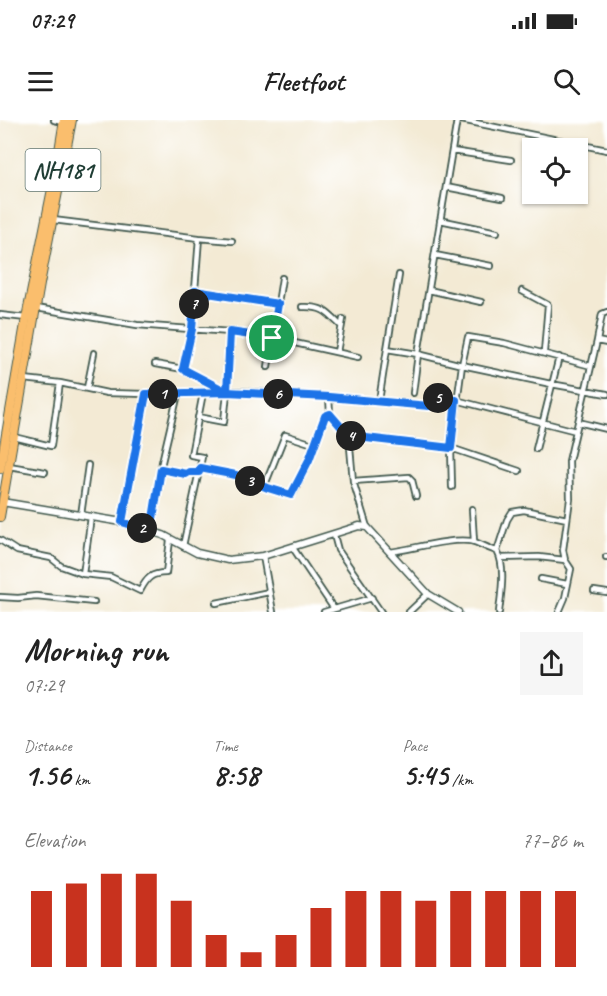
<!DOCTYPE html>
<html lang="en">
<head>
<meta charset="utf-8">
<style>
	:root { --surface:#fff; --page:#f6f6f6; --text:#222; --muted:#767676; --accent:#c8321e }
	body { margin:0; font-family:Caveat,sans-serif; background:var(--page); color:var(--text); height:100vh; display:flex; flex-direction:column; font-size:22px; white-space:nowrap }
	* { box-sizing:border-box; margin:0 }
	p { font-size:20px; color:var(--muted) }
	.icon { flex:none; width:33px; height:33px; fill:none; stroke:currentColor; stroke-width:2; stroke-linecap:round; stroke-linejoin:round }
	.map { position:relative; height:492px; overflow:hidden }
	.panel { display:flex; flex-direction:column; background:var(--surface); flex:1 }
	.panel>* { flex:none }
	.tools { position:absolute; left:522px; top:18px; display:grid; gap:12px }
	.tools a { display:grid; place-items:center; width:66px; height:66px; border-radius:0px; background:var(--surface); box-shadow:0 2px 4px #0004; font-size:30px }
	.pin { position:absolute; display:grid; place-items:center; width:51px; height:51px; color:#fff; margin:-26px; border:3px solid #fff; border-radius:50%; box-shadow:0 2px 6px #0007 }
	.km { position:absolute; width:30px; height:30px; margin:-15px; border-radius:50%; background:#222; color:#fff; font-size:16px; line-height:30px; text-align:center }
	.round { display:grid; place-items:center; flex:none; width:63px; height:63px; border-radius:0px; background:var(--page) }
	.headline { display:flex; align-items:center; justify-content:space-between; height:102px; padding:0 24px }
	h1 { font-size:33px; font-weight:700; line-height:45px }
	.figures { display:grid; grid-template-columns:repeat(3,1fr); gap:9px; height:102px; padding:6px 24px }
	.figures div { display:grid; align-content:center }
	.figures b { font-size:30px; font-weight:700 }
	.figures small { font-size:16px; font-weight:400 }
	.figures p { font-size:16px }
	.chart { height:168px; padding:12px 24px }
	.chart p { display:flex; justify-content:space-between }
	.chart svg { width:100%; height:108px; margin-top:6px; stroke:var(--accent); stroke-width:6 }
	.status { display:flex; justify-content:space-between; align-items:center; height:42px; padding:0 30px; background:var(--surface); direction:ltr }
	.status svg { height:16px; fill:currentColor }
	header { display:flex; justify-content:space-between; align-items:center; height:78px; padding:0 24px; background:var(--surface); font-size:27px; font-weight:700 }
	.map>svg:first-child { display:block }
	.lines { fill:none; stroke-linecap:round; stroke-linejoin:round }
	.minor-casing { stroke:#3f574c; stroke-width:8 }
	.tertiary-casing { stroke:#3f574c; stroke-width:9 }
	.trunk-casing { stroke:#3f574c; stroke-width:10 }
	.minor { stroke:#fff; stroke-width:4.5 }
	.tertiary { stroke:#fff; stroke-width:6 }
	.trunk { stroke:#fabe6d; stroke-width:8 }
	.route-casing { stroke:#fff; stroke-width:12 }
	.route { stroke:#1a73e8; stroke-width:8 }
	.labels { text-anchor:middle; stroke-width:4.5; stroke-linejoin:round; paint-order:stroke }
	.shield { fill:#fff; stroke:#627771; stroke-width:1.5 }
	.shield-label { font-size:24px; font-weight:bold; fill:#1f3d34 }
</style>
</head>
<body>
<div class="status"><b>07:29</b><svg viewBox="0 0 49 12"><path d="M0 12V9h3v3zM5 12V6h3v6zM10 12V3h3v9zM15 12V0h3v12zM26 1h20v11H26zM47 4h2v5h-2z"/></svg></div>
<header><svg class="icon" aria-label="menu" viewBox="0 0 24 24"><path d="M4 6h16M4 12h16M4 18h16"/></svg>Fleetfoot<svg class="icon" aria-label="search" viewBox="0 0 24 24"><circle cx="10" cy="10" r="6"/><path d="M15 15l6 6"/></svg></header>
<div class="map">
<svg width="607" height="492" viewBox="0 0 607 492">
	<rect width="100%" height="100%" fill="#fff"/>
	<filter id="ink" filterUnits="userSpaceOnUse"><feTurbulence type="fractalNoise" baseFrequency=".0167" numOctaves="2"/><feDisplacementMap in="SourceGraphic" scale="12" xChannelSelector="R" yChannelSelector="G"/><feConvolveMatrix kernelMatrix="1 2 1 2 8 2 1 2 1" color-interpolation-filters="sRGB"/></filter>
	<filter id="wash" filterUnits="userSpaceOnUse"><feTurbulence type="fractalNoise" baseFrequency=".008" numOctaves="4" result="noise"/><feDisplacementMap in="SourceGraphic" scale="24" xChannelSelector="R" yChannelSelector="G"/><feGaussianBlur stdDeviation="1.35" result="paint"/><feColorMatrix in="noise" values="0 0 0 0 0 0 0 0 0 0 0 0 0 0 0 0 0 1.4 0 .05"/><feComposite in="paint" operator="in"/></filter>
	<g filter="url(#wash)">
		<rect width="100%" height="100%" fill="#f3ead4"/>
	</g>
	<g filter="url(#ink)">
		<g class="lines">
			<defs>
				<path id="minor" d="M 54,0 L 63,2
					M 461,0 L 607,30
					M 452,31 L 511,40
					M 446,67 L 502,78
					M 53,100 L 199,118 L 192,209 L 183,249
					M 440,100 L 497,112
					M 199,118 L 232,121
					M 435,135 L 491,146
					M 429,170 L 481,182
					M 195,171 L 278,184
					M 522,171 L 548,185 L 544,232
					M 302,187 C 323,186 327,192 341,206
					M 36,188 L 137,205 L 230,212 L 272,218 L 358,237
					M 0,195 L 26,198
					M 597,221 L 602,194 L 607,192
					M 387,229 L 399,155
					M 337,232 L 343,199
					M 155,244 L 183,249 L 227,272 L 224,302 L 198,297
					M 591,246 L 504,223 L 468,217 L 462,245 L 551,264 L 607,274
					M 268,247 L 282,158
					M 24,259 L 60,263 L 107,273 L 146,274 L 238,271 L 329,277 L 330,294 L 349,316 L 353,361 L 367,407
					M 87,268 L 94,233
					M 227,272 L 230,212
					M 329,277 L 379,281 L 387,229 L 418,234 L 413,273
					M 379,281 L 429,286 L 431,277 L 456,280 L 576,311 L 569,341 L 570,379 L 563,430 L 565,440 L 571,449 L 565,478 L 559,492
					M 578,302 L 607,309
					M 576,311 L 597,221 L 607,223
					M 349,316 L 451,328 L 462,245 L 418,234 L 457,0
					M 14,317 L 51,326 L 60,263
					M 536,329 L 559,237
					M 9,346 L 45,352
					M 200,348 L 236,355 L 263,366 L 265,365 L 285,315 L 313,324
					M 161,349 L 186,354 L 189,352 L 199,352
					M 353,361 L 409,357 L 412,360 L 416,376
					M 263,366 L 287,374 L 291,375 L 294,372 L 309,340 L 325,296 L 330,294
					M 452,367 L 451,328 L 519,351
					M 472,389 L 474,421
					M 81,395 L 88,345
					M 122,402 L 146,274
					M 151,411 L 162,342 L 178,274
					M 334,415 L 338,430 L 381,492
					M 0,420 L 17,431 L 51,438 L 61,446 L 83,454 L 111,457 L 140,471 C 147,458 151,453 166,453 L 170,420
					M 183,426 L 202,337 L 191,335 L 203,273
					M 293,428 L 334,489
					M 497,431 L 507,400 L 512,392 L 524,390 L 567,399
					M 390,432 C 413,429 449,418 471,421 C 477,422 489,429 497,431 C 506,447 501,474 499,492
					M 263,436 L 273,492
					M 606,437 L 607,437
					M 501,438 L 539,437 L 565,440
					M 83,454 L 91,397
					M 541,459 L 567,464
					M 594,471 L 607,473
					M 0,477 L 18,478 L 36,476 L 94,482
					M 216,483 L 269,472
					M 324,492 L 372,478
					M 409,492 L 428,474"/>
				<path id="tertiary" d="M 2,382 L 122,402 L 163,415 L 197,433 L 228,440 L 263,436 L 359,406 L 367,407 L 428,474 L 458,492"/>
				<path id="trunk" d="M 0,349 L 26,198 L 56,49 L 64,0
					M 0,397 L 40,164 L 72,0"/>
			</defs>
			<!-- minor casing -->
			<use href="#minor" class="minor-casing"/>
			<!-- tertiary casing -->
			<use href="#tertiary" class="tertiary-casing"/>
			<!-- trunk casing -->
			<use href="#trunk" class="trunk-casing"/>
			<!-- minor -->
			<use href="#minor" class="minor"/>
			<!-- tertiary -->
			<use href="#tertiary" class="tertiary"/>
			<!-- trunk -->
			<use href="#trunk" class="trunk"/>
		</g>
	</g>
	<g class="lines" filter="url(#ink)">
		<defs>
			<path id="route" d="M 272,218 L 230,212 L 227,272 L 146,274 L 122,402 L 151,411 L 161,349 L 186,354 L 189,352 L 199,352 L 200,348 L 236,355 L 268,368 L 291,375 L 309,340 L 325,296 L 330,294 L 349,316 L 451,328 L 456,280 L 431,277 L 429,286 L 329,277 L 227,272 L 183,249 L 192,209 L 195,171 L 278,184 L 272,218"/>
		</defs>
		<!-- route casing -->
		<use href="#route" class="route-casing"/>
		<!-- route -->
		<use href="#route" class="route"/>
	</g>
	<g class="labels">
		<!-- shield labels -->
		<rect class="shield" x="25.5" y="29" width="75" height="42" rx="4.5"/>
		<g class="shield-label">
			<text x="63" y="58">NH181</text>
		</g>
	</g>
</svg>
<div class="tools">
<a><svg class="icon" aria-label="locate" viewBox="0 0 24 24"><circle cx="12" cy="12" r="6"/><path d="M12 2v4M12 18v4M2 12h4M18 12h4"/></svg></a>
</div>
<div class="pin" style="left:272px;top:218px;background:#1e9e55"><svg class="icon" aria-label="arrive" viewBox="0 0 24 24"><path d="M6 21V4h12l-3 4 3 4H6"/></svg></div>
<b class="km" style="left:163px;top:274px">1</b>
<b class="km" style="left:142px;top:408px">2</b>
<b class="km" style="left:250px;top:361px">3</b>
<b class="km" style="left:351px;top:316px">4</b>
<b class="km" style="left:438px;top:278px">5</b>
<b class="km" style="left:278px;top:274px">6</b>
<b class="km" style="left:194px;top:184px">7</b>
</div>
<section class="panel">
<div class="headline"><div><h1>Morning run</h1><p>07:29</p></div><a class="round"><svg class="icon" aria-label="share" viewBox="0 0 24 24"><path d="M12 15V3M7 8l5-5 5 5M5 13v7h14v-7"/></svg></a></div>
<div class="figures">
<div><p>Distance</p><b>1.56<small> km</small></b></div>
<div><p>Time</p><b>8:58</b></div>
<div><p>Pace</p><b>5:45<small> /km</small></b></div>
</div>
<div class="chart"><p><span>Elevation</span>77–86 m</p>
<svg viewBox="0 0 160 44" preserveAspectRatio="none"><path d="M5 44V13M15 44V10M25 44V6M35 44V6M45 44V17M55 44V31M65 44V38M75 44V31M85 44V20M95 44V13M105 44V13M115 44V17M125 44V13M135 44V13M145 44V13M155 44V13"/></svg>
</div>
</section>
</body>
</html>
